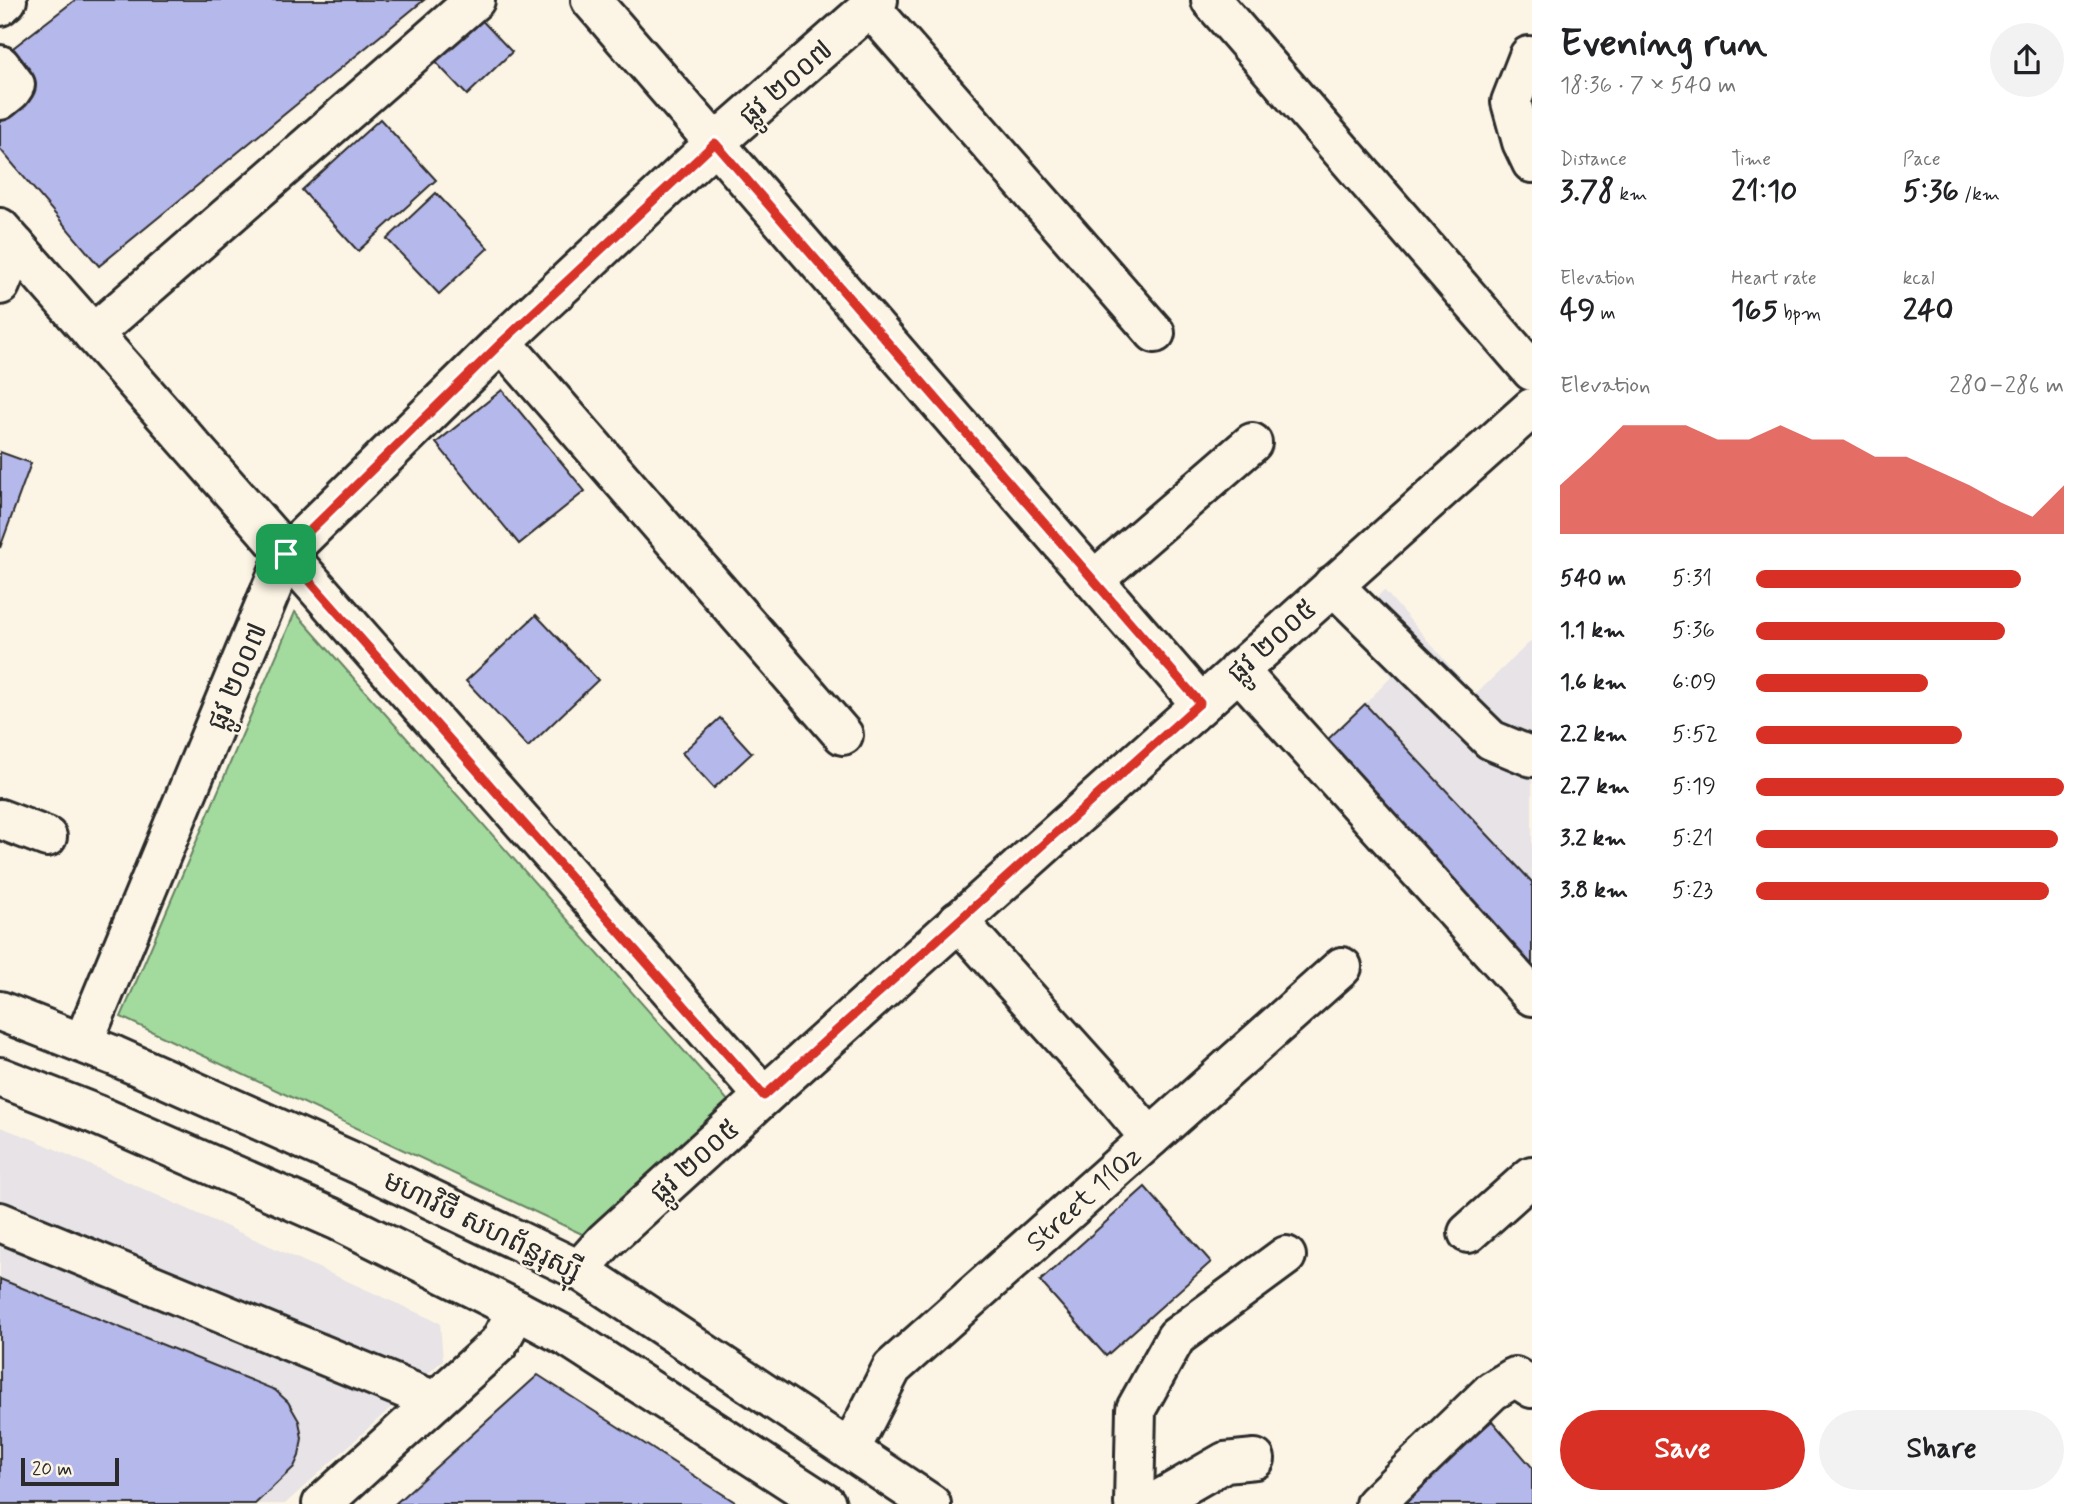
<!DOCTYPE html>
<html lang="en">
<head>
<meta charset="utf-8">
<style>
	:root { --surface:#fff; --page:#f2f2f2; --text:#202124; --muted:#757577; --accent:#d93025 }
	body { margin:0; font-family:Mynerve,"Noto Sans Khmer",sans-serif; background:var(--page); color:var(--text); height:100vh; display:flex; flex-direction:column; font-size:26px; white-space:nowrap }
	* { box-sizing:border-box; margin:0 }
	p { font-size:23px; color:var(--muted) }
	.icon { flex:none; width:38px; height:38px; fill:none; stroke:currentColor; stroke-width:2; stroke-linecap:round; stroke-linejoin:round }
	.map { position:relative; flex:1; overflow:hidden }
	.sheet { display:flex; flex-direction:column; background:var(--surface); width:560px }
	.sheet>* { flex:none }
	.scale { position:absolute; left:21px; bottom:18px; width:98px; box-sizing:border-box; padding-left:7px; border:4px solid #2b2b2b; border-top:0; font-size:19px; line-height:24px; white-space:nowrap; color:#2b2b2b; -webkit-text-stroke:5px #fcf5e5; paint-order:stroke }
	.pin { position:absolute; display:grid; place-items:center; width:60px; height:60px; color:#fff; margin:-30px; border-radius:14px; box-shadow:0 4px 10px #0006 }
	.round { display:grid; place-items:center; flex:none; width:74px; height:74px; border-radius:37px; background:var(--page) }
	.summary { display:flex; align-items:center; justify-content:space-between; height:119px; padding:0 28px }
	h1 { font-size:38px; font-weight:700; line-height:52px }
	.figures { display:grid; grid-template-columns:repeat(3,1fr); gap:10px; height:119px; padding:7px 28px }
	.figures div { display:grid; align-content:center }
	.figures b { font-size:30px; font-weight:700 }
	.figures small { font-size:19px; font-weight:400 }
	.figures p { font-size:19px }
	.chart { height:196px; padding:14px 28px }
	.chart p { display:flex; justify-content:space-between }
	.chart svg { width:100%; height:126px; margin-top:7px; fill:var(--accent); opacity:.7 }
	.action { display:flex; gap:14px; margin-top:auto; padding:14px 28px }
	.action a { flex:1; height:80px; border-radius:42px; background:var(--accent); color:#fff; font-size:28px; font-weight:700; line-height:80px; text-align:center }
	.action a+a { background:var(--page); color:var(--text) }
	ul { padding:0 28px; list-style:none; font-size:23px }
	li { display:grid; grid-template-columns:112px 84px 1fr; align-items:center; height:52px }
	li i { height:18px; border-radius:9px; background:var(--accent) }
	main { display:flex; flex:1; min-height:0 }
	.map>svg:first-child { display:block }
	.built { fill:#e7e3e6 }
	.green { fill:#a3da9d; stroke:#678264; stroke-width:2 }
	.building { fill:#b5b8ea; stroke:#2b2b2b; stroke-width:2 }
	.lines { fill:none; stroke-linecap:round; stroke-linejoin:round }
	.minor-casing { stroke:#2b2b2b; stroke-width:44 }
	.major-casing { stroke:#2b2b2b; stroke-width:44 }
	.highway-casing { stroke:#2b2b2b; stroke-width:44 }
	.minor { stroke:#fcf5e5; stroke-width:38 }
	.major { stroke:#fcf5e5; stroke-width:38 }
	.highway { stroke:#fcf5e5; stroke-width:38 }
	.route-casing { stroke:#fff; stroke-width:14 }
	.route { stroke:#d93025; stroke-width:9 }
	.labels { text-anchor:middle; stroke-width:5; stroke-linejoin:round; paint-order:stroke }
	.street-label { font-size:28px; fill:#2b2b2b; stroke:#fcf5e5 }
</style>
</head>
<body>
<main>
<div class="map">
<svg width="1532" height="1504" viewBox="0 0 1532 1504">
	<rect width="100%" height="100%" fill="#fcf5e5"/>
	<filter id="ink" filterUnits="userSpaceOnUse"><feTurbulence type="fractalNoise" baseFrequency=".0143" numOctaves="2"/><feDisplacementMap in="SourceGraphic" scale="14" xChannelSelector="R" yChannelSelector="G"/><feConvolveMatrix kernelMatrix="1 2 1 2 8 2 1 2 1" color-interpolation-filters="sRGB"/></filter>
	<g filter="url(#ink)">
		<!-- built -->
		<path class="built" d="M 1384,590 L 1475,695 L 1532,640 L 1532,985 L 1317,749 L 1365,704 L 1392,676 L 1346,626 Z
			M 0,1127 L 35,1140 L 440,1323 L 443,1360 L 285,1504 L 0,1504 Z"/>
		<!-- green -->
		<path class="green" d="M 295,612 L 730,1103 L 584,1235 L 121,1017 Z"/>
		<!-- building -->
		<path class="building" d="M 75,0 L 424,0 L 99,266 L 0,149 L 0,58 Z
			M 472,10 L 512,52 L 467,95 L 427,53 Z
			M 380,119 L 436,180 L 358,251 L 302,190 Z
			M 436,193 L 488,248 L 439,294 L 387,239 Z
			M 502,390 L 585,491 L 519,544 L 436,443 Z
			M 0,452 L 31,463 L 0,548 Z
			M 536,615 L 598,680 L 528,747 L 466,681 Z
			M 1365,704 L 1532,882 L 1532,965 L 1324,743 Z
			M 720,718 L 752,753 L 714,788 L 682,753 Z
			M 1145,1187 L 1211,1262 L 1106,1356 L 1040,1281 Z
			M 0,1279 L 275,1390 L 288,1402 L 299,1421 L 302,1438 L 299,1456 L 294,1467 L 255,1504 L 0,1504 Z
			M 538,1375 L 738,1504 L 395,1504 Z
			M 1492,1421 L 1532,1467 L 1532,1504 L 1396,1504 Z"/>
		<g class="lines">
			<defs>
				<g id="minor">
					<path d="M 591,0 L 1200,703"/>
					<path d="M 1211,0 L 1532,371"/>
					<path d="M 870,7 L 1155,333"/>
					<path d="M 1529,56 L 1511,102 L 1522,142 L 1532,163"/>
					<path d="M 0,65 L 15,85 L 11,91 L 0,100"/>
					<path d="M 0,228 L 764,1096"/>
					<path d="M 0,285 L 16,246"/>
					<path d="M 93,334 L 475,0"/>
					<path d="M 502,342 L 843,735"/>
					<path d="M 1094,580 L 1252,443"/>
					<path d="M 1333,585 L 1491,740 L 1532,757"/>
					<path d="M 1238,670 L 1532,996"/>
					<path d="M 0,819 L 47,837"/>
					<path d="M 958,921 L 1109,1089 L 1150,1138"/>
					<path d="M 83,1043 L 286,554 L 502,342 L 715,143 L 878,0"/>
					<path d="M 0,1222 L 435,1401"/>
					<path d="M 1468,1233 L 1532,1176"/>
					<path d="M 579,1270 L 605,1241 L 764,1096 L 1532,408"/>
					<path id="s1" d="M 850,1450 L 892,1368 L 1342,967"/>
					<path d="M 322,1504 L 499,1343 L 517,1310"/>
					<path d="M 1134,1504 L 1136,1409 L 1176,1337 L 1286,1256"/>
					<path d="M 1152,1504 L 1225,1462 L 1255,1459"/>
					<path d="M 1375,1504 L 1492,1391 L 1515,1377 L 1532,1388"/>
				</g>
				<path id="major" d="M 0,6 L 7,0"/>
				<path id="highway" d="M 0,1011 L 115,1056 L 360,1165 L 579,1270 L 931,1504
					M 0,1077 L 95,1114 L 337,1220 L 517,1310 L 568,1337 L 826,1504"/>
			</defs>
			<!-- minor casing -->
			<use href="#minor" class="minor-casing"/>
			<!-- major casing -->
			<use href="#major" class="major-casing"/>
			<!-- highway casing -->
			<use href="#highway" class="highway-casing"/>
			<!-- minor -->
			<use href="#minor" class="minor"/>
			<!-- major -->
			<use href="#major" class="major"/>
			<!-- highway -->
			<use href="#highway" class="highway"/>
		</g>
	</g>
	<g class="lines" filter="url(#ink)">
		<defs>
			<path id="route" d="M 715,143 L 1200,703 L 764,1096 L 286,554 L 502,342 Z"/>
		</defs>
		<!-- route casing -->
		<use href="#route" class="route-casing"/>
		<!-- route -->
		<use href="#route" class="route"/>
	</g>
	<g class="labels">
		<!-- street labels -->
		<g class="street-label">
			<text transform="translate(785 82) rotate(-41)" y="10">ផ្លូវ ២០០៧</text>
			<text transform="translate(1271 640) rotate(-42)" y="10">ផ្លូវ ២០០៥</text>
			<text transform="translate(236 676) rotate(-67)" y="10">ផ្លូវ ២០០៧</text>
			<text transform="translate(694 1160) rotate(-42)" y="10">ផ្លូវ ២០០៥</text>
			<text dy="10" stroke="none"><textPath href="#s1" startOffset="348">Street 110z</textPath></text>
			<text transform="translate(483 1225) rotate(26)" y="10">មហាវិថី សហព័ន្ធរុស្ស៊ី</text>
		</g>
	</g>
</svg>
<div class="scale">20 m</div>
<div class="pin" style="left:286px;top:554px;background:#1e9e55"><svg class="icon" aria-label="arrive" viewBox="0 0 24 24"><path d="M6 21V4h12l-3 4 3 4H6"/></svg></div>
</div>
<section class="sheet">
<div class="summary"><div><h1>Evening run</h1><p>18:36 · 7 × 540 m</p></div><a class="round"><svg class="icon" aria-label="share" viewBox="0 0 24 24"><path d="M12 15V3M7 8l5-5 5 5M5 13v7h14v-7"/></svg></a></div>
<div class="figures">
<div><p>Distance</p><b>3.78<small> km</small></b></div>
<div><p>Time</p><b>21:10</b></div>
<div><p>Pace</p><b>5:36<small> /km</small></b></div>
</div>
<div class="figures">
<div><p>Elevation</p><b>49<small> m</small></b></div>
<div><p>Heart rate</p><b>165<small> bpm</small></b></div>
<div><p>kcal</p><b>240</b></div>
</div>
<div class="chart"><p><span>Elevation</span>280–286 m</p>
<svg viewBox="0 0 160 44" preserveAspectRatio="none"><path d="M0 44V27L10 17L20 6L30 6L40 6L50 11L60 11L70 6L80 11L90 11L100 17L110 17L120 22L130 27L140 33L150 38L160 27V44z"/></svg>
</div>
<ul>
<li><b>540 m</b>5:31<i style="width:86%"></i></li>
<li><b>1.1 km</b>5:36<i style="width:81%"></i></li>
<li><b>1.6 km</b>6:09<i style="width:56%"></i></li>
<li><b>2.2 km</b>5:52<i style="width:67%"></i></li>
<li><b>2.7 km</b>5:19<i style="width:100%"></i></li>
<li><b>3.2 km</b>5:21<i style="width:98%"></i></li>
<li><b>3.8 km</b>5:23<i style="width:95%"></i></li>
</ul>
<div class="action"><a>Save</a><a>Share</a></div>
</section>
</main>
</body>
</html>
